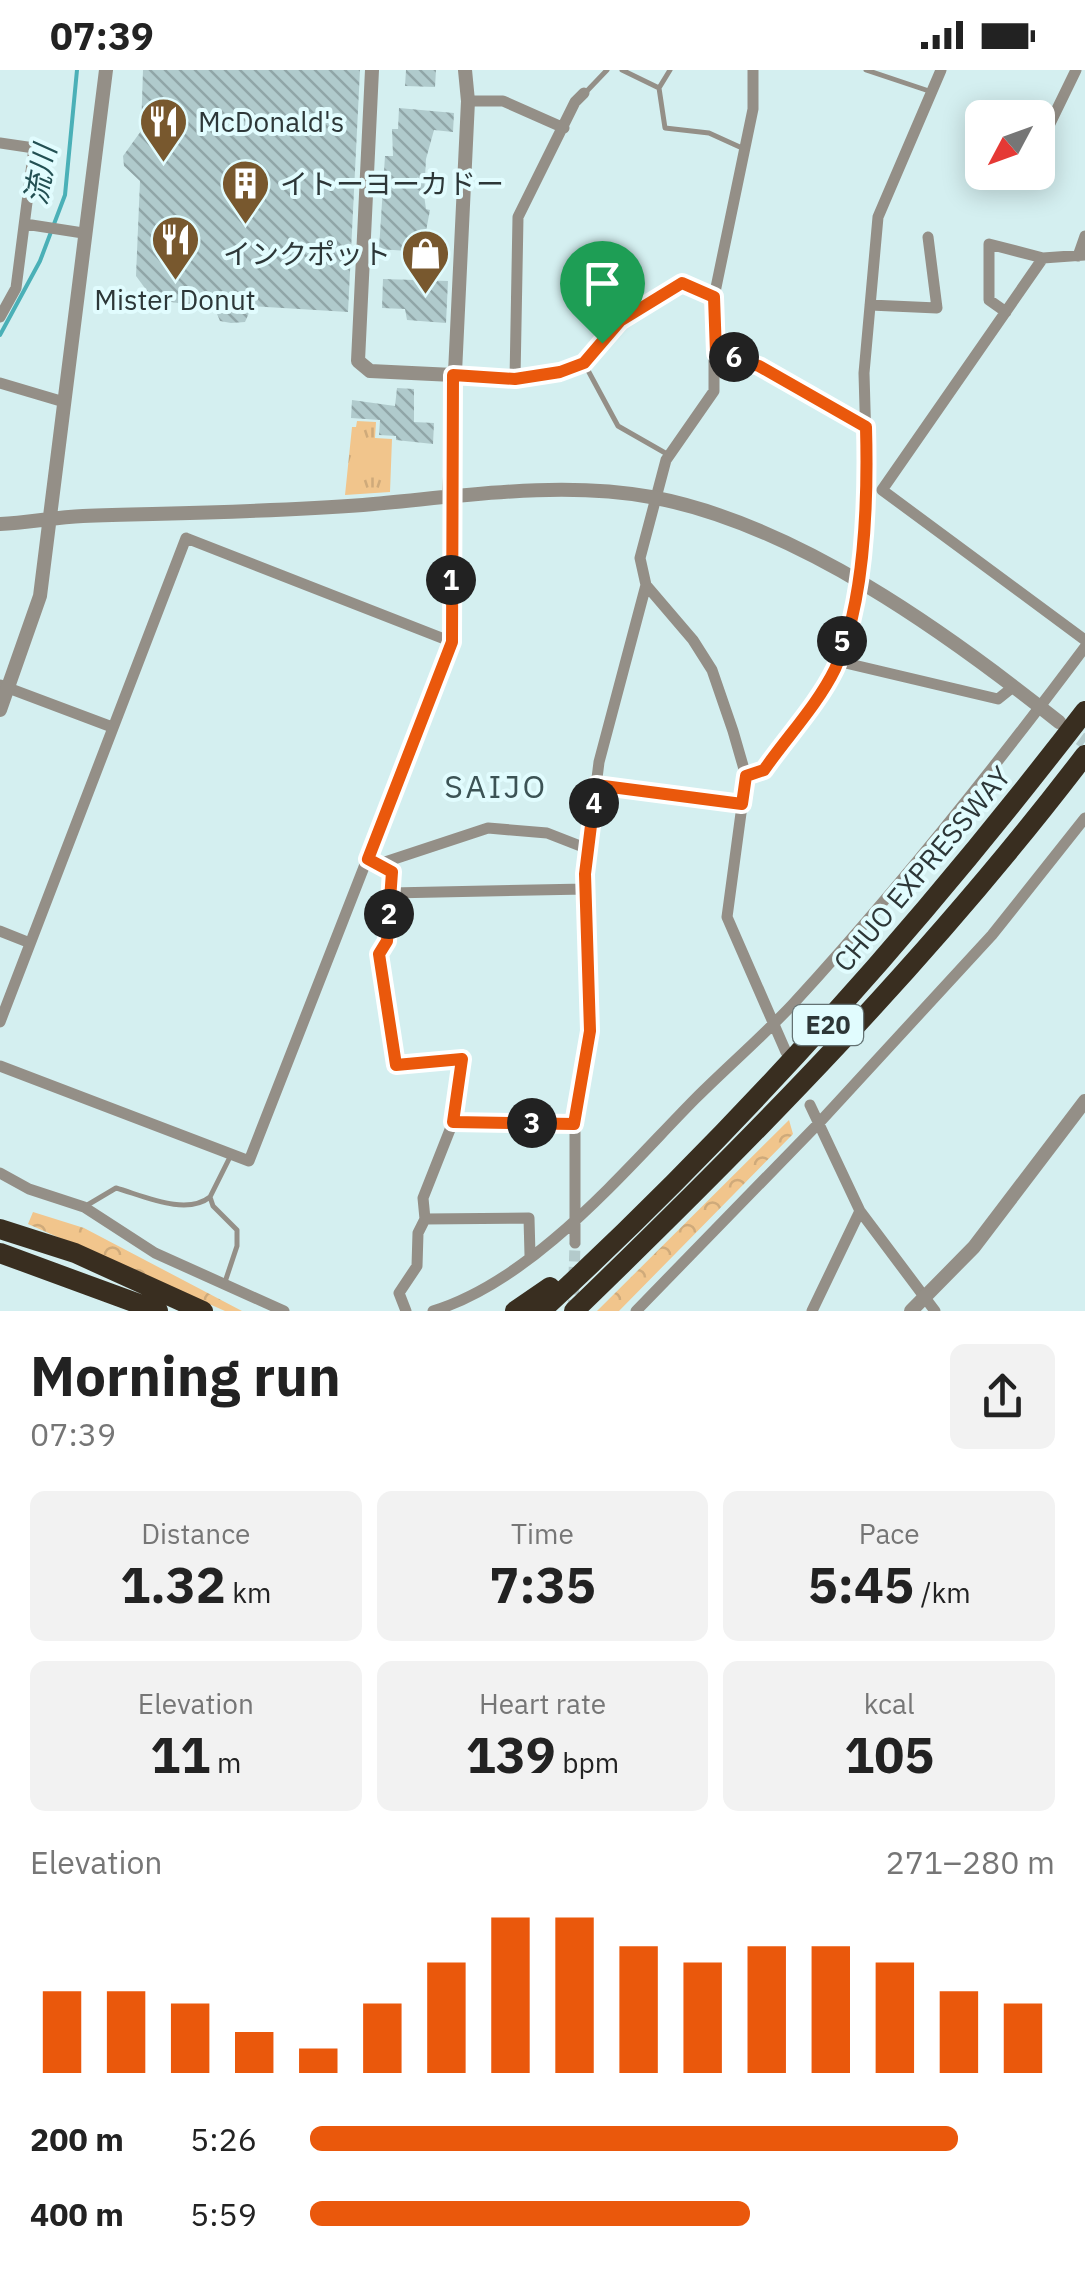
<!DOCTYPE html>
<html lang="en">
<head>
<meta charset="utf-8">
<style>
	:root { --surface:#fff; --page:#f2f2f2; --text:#222; --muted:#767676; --accent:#ea580c }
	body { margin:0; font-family:"IBM Plex Sans","Noto Sans JP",sans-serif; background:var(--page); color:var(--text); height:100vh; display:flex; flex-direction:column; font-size:38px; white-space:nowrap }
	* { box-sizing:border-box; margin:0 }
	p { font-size:32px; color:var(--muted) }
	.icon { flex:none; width:55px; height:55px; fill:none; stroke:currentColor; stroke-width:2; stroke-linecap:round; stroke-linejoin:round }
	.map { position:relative; height:1241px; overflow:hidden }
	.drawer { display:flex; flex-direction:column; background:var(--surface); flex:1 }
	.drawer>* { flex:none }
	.needle { width:65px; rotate:229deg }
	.buttons { position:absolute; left:965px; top:30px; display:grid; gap:20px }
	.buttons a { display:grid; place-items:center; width:90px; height:90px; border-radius:15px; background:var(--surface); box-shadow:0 5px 25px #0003; font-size:50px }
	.pin { position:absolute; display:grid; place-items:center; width:85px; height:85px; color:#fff; margin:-102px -42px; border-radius:50% 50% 50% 0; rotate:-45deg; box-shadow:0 0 10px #0007 }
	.pin .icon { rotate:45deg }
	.km { position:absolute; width:50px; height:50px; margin:-25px; border-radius:50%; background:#222; color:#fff; font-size:28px; line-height:50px; text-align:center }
	.round { display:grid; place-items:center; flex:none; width:105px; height:105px; border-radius:15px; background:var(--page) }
	.overview { display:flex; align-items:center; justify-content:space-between; height:170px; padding:0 30px }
	h1 { font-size:55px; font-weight:700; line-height:75px }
	.stats { display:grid; grid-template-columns:repeat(3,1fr); gap:15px; height:170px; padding:10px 30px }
	.stats div { display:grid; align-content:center; border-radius:15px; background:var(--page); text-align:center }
	.stats b { font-size:50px; font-weight:700 }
	.stats small { font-size:28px; font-weight:400 }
	.stats p { font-size:28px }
	.chart { height:280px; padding:20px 30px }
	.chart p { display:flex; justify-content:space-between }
	.chart svg { width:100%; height:180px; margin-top:10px; stroke:var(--accent); stroke-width:6 }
	ul { padding:0 30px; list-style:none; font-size:32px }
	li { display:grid; grid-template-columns:160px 120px 1fr; align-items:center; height:75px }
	li i { height:25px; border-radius:12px; background:var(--accent) }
	.status { display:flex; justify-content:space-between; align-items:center; height:70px; padding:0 50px; background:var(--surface); direction:ltr }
	.status svg { height:28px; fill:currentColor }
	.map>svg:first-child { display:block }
	.grass { fill:url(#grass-tufts) }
	.forest { fill:url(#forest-crowns) }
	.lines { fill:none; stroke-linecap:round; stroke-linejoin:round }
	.stream { stroke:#4ab0b7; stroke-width:4 }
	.building { fill:url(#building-back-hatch) }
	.minor-tunnel { stroke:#b3cacb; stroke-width:11; stroke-dasharray:11 5.5; stroke-linecap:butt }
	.tertiary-tunnel { stroke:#b3cacb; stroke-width:14; stroke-dasharray:14 7; stroke-linecap:butt }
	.service { stroke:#948f87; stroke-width:5 }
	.minor { stroke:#948f87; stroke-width:11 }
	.tertiary { stroke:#948f87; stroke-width:14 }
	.motorway { stroke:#392e20; stroke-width:20 }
	.route-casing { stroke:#fff; stroke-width:20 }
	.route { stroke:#ea580c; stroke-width:12 }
	.labels { text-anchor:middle; stroke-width:8; stroke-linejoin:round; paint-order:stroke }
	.shield { fill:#e1fcfe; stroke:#637273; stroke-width:2.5 }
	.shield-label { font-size:25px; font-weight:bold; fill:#2d3738 }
	.poi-label { font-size:28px; fill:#2d3738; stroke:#e1fcfe; text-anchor:start }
	.street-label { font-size:28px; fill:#2d3738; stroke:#e1fcfe }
	.water-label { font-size:30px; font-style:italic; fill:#235053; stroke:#e1fcfe }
	.quarter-label { font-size:32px; letter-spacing:2.5px; fill:#3c5355; stroke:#e1fcfe }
</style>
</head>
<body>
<div class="status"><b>07:39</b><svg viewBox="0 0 49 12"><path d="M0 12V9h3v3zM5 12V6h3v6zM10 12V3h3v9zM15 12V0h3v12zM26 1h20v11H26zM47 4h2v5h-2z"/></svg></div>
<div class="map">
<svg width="1085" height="1241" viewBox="0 0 1085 1241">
	<defs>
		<pattern id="grass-tufts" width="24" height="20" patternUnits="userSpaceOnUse" patternTransform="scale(2.5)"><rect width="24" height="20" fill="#f1c58c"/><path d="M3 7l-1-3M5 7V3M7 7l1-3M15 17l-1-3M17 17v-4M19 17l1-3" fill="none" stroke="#cfaa7a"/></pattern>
		<pattern id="forest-crowns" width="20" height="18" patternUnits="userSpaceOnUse" patternTransform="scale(2.5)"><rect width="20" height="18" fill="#f1c58c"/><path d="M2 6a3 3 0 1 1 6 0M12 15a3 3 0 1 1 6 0" fill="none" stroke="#cfaa7a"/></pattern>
		<pattern id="building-back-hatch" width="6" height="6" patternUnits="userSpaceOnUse" patternTransform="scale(2.5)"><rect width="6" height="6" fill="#b0cacc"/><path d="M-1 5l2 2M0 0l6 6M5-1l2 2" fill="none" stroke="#90a5a7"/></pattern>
	</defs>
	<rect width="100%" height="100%" fill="#d4eff0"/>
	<!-- grass -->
	<path class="grass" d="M 357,351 L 376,352 L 375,368 L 392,369 L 390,422 L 345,425 L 352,357 L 356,357 Z"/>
	<!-- forest -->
	<path class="forest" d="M 789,1050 L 793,1064 L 619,1241 L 597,1241 Z
		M 33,1142 L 84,1158 L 242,1241 L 225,1241 L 28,1154 Z"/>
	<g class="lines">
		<!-- stream -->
		<path class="stream" d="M 0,265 L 40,191 L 65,125 L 77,0"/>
	</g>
	<!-- building -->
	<path class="building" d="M 143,0 L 360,0 L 348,242 L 252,236 L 245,252 L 231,253 L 220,251 L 215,239 L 153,229 L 136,206 L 140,111 L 124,96 L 123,86 L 141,61 Z
		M 406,0 L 436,0 L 435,17 L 405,16 Z
		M 399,38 L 454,43 L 453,62 L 434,60 L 426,89 L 424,125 L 426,139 L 430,140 L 422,182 L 379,179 L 385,86 L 393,86 L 392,59 L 398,59 Z
		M 383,209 L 448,211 L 446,253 L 407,250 L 405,239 L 382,238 Z
		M 397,318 L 414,319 L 414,352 L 434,353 L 433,374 L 396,370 L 396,366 L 379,365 L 380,350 L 351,348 L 352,330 L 395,336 Z"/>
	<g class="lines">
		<!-- minor-tunnel -->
		<path class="minor-tunnel" d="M 573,1241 L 575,1173"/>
		<!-- tertiary-tunnel -->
		<path class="tertiary-tunnel" d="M 1063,656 L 1085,672"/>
		<!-- service -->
		<path class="service" d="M 622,0 L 659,18
			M 670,0 L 659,18 L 665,58 L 709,63 L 742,78
			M 866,0 L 929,21
			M 586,22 L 607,0
			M 717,283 L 759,296 L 863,356
			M 584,293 L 618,356 L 667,384
			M 596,715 L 739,734
			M 84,1137 L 116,1118 C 144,1126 186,1146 210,1127
			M 225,1212 L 237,1176 L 237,1160 L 213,1136 L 210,1127 L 231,1085"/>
		<!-- minor -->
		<path class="minor" d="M 468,31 L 503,31 L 564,58
			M 1041,72 L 1076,0
			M 0,73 L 34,78 L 16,218 L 0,247
			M 25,154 L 83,163
			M 1085,185 L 1043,188 L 882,420 L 1085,570
			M 1078,186 L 1085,166
			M 870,235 L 937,238 L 928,167
			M 1006,242 L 989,230 L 989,174 L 1043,188
			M 453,305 L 515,309 L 560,302 L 584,293 L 619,251 L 682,213 L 714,227
			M 515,309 L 518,147 L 575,32 L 584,23
			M 0,313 L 64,332
			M 449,428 L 452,572
			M 646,515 L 693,570 L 712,600 L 733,661 L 746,706 L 727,847 L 786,982
			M 837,591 L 998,629 L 1013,617
			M 0,615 L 112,657
			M 746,706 L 765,700 L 835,598 L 858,513 L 867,409 L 864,303 L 878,147 L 941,0
			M 382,793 L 488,758 L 547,763 L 588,779
			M 384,794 L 392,802 C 391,829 392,860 379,885 L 396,995 L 462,989 L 453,1052 L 423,1128 L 425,1149 L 529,1148 L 530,1185
			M 391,823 L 586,819
			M 0,861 L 30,873
			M 0,952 L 186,468 L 452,572 L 249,1091 L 0,996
			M 810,1035 L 860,1141 L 935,1241
			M 453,1052 L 575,1054
			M 0,1103 L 29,1119 L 84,1137 L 155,1183 L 284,1241
			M 575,1173 L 575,1054 L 590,961 L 585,804 L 599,692 L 646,515 L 640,488 L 666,390 L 714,321 L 714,227 L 753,39 L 753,0
			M 406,1241 L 399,1223 L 417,1196 L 418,1163 L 425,1149
			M 433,1241 C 534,1210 623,1102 695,1029 C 727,997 762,967 793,934 C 897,821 993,700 1085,577
			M 636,1241 L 818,1054 L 992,865 L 1085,748
			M 812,1241 L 860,1141"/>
		<!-- tertiary -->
		<path class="tertiary" d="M 372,0 L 358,291 L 370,301 L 453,305
			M 449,428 L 468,31 L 465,0
			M 0,454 C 28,453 55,447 83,446 C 177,443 270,442 363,435 C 457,427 558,410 651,427 C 796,454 946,562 1059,652
			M 0,640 L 40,526 L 106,0
			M 911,1241 L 974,1177 L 1085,1031"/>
		<!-- motorway -->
		<path class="motorway" d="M 0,1159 L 75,1183 L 203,1241
			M 0,1183 L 158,1241
			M 515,1241 L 550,1217
			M 541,1241 C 741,1057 919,857 1085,641
			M 574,1241 C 755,1066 932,886 1085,685"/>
	</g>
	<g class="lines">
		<defs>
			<path id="route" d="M 682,213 L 714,227 L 716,283 L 759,296 L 866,357 C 868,429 865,534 835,599 C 818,634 787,667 764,700 L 746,706 L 742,734 L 596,715 L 585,804 L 590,961 L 574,1054 L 453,1052 L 462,989 L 396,995 L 379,884 L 387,871 L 392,802 L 368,789 L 452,572 L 453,305 L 515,309 L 560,302 L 584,293 L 620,251 Z"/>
		</defs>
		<!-- route casing -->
		<use href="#route" class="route-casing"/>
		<!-- route -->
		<use href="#route" class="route"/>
	</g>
	<!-- icons -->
	<defs>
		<symbol id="restaurant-pin" viewBox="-11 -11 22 30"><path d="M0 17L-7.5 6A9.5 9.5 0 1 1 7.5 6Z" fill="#78582e" stroke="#e1fcfe"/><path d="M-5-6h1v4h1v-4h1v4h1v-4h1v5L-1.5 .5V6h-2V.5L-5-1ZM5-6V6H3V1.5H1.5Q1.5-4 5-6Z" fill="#fff"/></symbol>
		<symbol id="building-pin" viewBox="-11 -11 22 30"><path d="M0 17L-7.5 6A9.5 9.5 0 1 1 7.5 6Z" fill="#78582e" stroke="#e1fcfe"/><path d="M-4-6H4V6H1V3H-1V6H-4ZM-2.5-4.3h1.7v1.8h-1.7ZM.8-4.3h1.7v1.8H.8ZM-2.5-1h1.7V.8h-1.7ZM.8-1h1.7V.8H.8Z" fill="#fff"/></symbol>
		<symbol id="shop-pin" viewBox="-11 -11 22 30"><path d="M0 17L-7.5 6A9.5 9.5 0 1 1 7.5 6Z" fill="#78582e" stroke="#e1fcfe"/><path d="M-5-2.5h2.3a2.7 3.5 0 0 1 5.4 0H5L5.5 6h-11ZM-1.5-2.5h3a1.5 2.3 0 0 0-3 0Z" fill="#fff"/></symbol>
	</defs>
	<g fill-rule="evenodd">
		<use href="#restaurant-pin" x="136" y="24" width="55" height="75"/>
		<use href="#building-pin" x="218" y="86" width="55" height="75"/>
		<use href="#restaurant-pin" x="148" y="142" width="55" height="75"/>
		<use href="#shop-pin" x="398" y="156" width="55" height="75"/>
	</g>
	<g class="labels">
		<!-- shield labels -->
		<rect class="shield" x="793" y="935" width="70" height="40" rx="8"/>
		<g class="shield-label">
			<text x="828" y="964">E20</text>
		</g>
		<!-- poi labels -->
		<g class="poi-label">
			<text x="198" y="62">McDonald's</text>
			<text x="280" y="124">イトーヨーカドー</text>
			<text x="391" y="194" text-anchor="end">インクポット</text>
			<text x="175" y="240" text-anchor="middle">Mister Donut</text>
		</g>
		<!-- street labels -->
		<g class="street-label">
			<text transform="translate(922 799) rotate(-50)" y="10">CHUO EXPRESSWAY</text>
		</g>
		<!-- water labels -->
		<g class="water-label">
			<text transform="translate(41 105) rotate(-80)" y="10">流川</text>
		</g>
		<!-- quarter labels -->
		<g class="quarter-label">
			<text x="496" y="728">SAIJO</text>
		</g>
	</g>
</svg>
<div class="buttons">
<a><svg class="needle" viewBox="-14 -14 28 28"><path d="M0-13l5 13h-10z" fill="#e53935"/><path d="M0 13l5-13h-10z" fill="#767676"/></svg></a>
</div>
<div class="pin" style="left:602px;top:273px;background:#1e9e55"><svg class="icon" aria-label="arrive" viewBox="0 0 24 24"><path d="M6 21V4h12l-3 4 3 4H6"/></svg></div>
<b class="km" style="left:451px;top:510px">1</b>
<b class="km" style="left:389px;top:844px">2</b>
<b class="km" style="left:532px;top:1053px">3</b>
<b class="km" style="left:594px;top:733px">4</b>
<b class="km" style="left:842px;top:571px">5</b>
<b class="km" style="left:734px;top:287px">6</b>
</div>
<section class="drawer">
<div class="overview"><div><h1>Morning run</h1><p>07:39</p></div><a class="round"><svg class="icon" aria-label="share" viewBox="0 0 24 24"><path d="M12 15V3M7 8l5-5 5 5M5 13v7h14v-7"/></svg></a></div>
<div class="stats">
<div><p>Distance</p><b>1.32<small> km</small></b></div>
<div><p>Time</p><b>7:35</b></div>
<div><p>Pace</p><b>5:45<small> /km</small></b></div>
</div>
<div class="stats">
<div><p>Elevation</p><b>11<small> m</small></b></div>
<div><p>Heart rate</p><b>139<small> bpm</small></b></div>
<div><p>kcal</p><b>105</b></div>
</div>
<div class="chart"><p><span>Elevation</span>271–280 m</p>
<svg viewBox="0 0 160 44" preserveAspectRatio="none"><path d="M5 44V24M15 44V24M25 44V27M35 44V34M45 44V38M55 44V27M65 44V17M75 44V6M85 44V6M95 44V13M105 44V17M115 44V13M125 44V13M135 44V17M145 44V24M155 44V27"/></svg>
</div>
<ul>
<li><b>200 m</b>5:26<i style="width:87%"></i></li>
<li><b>400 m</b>5:59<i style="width:59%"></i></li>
</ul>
</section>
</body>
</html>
